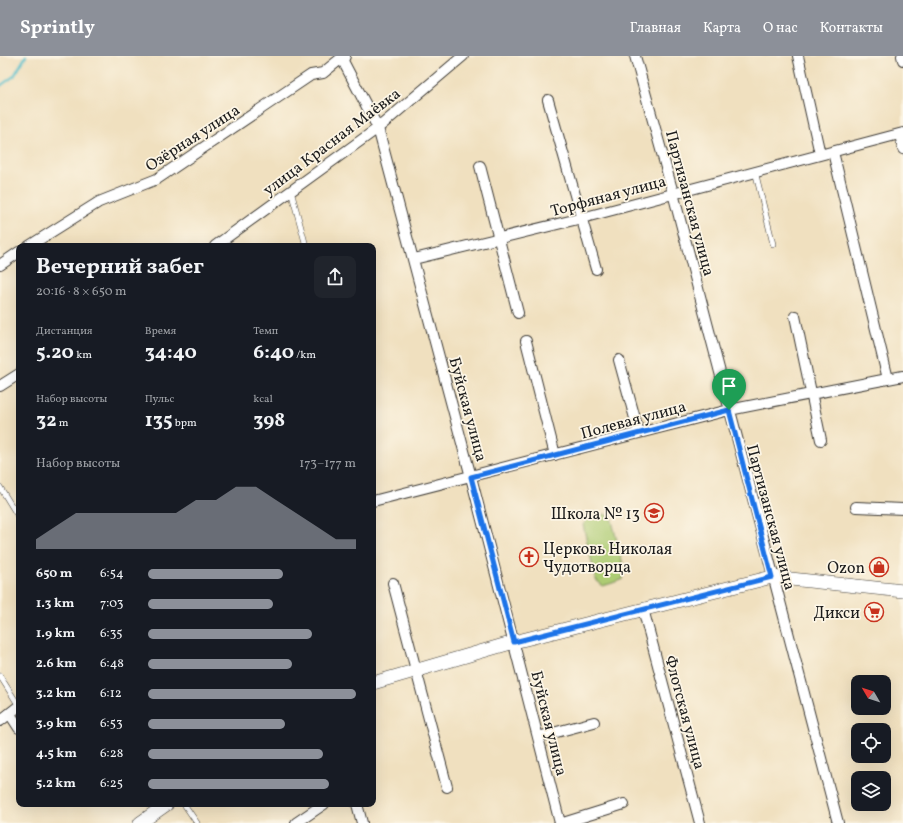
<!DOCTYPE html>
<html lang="ru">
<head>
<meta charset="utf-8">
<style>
	:root { --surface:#171b24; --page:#20242c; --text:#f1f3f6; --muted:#9ea1a6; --accent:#8c9099 }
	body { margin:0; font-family:Vollkorn,serif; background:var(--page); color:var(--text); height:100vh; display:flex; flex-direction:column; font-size:15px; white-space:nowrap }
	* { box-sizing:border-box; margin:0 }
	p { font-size:13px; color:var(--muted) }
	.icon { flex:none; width:22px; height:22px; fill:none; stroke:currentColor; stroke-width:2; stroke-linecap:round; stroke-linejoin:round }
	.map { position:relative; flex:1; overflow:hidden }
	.side { position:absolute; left:16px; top:187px; width:360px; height:564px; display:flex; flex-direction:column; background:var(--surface); border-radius:8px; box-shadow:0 4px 16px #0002 }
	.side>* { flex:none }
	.needle { width:26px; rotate:309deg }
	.tools { position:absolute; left:851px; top:619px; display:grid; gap:8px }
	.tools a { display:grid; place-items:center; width:40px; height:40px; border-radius:8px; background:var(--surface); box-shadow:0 4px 16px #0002; font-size:20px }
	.pin { position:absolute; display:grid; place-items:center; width:34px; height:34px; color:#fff; margin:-41px -17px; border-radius:50% 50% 50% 0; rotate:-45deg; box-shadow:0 0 4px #0007 }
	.pin .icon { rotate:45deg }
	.round { display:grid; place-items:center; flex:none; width:42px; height:42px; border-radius:8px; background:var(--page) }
	.head { display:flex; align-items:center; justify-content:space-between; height:68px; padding:0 20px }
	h1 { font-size:22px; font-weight:700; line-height:30px }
	.figures { display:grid; grid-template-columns:repeat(3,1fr); gap:6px; height:68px; padding:4px 20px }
	.figures div { display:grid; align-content:center }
	.figures b { font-size:20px; font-weight:700 }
	.figures small { font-size:11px; font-weight:400 }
	.figures p { font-size:11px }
	.chart { height:112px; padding:8px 20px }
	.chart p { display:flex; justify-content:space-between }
	.chart svg { width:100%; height:72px; margin-top:4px; fill:var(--accent); opacity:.7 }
	ul { padding:0 20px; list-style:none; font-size:13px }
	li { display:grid; grid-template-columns:64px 48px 1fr; align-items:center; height:30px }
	li i { height:10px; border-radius:5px; background:var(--accent) }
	header { display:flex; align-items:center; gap:24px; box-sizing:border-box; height:56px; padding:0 20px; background:var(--accent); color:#fff }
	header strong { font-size:19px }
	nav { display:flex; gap:22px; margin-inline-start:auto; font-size:14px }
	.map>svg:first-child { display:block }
	.green { fill:#adcc73; stroke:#647448 }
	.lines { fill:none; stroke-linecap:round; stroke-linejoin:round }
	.stream { stroke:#51beca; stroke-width:2.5 }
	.service-casing { stroke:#3c3934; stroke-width:6 }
	.minor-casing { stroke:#3c3934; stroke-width:12 }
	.tertiary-casing { stroke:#3c3934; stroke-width:14 }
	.service { stroke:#fff; stroke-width:5 }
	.minor { stroke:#fff; stroke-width:10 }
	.tertiary { stroke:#fff; stroke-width:13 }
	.route-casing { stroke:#fff; stroke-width:8 }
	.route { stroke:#1a73e8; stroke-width:5 }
	.labels { text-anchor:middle; stroke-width:3.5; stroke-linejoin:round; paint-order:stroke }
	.street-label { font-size:16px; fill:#1c1c1c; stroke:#fcf5e5 }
	.poi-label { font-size:16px; fill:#1c1c1c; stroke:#fcf5e5; text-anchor:end }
</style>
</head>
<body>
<header>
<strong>Sprintly</strong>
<nav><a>Главная</a><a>Карта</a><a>О нас</a><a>Контакты</a></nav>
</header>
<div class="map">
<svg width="903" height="767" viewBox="0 0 903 767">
	<rect width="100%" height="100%" fill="#fcf5e5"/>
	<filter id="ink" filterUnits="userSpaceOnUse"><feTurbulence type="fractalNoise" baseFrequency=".025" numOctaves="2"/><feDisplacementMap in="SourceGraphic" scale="8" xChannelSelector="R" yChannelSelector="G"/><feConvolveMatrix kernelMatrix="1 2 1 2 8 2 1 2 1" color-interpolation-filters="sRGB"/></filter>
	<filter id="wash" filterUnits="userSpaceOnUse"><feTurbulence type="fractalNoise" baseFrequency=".012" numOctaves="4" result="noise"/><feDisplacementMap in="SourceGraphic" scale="16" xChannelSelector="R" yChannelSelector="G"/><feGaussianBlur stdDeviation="0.9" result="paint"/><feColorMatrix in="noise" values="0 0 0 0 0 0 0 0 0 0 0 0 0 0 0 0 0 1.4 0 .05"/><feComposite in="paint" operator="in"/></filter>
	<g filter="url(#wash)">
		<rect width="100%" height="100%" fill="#f0e0bf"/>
		<!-- green -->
		<path class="green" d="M 604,458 L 611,461 L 625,517 L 622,524 L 603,530 L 596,524 L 583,469 L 589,461 Z"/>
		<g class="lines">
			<!-- stream -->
			<path class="stream" d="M 0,30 L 14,20 L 26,0"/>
		</g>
	</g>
	<g filter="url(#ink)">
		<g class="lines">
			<defs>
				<path id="service" d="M 755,115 L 773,188
					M 291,135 L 306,190
					M 0,431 L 19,462
					M 0,620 L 19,650
					M 184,748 L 197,767"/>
				<path id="minor" d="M 345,0 L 343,5 L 378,72 L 471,421 L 560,767
					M 635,0 L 673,137 L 838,767
					M 798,0 L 820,98
					M 902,0 L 903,4
					M 548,44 L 596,213
					M 900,78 L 903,93
					M 833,96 L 888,323
					M 480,110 L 518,257
					M 29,190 L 99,146 L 157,123 L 311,19 L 323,17 L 344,0
					M 215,190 L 378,72 L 463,0
					M 414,203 L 582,162 L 903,77
					M 0,209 L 19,196
					M 795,260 L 821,384
					M 526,285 L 555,399
					M 619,304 L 639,377
					M 0,330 L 19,318
					M 373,445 L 729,354 L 903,320
					M 856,451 L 903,453
					M 393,527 L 447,731
					M 643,553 L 700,767
					M 10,658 L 19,672
					M 0,665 L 19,650
					M 538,681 L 594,666
					M 357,748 L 362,767
					M 296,767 L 324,748
					M 563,767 L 624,748"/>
				<path id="tertiary" d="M 373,627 L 514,586 L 772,521 L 903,535
					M 140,767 L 167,748"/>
			</defs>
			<!-- service casing -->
			<use href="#service" class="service-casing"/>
			<!-- minor casing -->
			<use href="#minor" class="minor-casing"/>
			<!-- tertiary casing -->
			<use href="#tertiary" class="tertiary-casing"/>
			<!-- service -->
			<use href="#service" class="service"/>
			<!-- minor -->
			<use href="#minor" class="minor"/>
			<!-- tertiary -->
			<use href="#tertiary" class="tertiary"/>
		</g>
	</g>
	<g class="lines" filter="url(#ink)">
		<defs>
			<path id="route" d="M 729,354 L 772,521 L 514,586 L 471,421 Z"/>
		</defs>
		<!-- route casing -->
		<use href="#route" class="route-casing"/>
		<!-- route -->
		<use href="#route" class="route"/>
	</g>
	<!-- icons -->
	<defs>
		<symbol id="school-ring" viewBox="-11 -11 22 22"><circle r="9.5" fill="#fcf5e5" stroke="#c8321e" stroke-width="1.5"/><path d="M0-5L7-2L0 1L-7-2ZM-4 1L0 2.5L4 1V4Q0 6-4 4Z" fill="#c8321e"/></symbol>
		<symbol id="church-ring" viewBox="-11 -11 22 22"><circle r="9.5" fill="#fcf5e5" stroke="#c8321e" stroke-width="1.5"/><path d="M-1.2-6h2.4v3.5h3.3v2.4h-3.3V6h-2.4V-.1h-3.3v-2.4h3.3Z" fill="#c8321e"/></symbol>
		<symbol id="shop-ring" viewBox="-11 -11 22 22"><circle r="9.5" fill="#fcf5e5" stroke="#c8321e" stroke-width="1.5"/><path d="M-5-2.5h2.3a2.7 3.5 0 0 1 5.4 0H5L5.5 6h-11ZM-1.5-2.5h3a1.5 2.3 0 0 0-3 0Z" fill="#c8321e"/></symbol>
		<symbol id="supermarket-ring" viewBox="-11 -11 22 22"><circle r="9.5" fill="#fcf5e5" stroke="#c8321e" stroke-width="1.5"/><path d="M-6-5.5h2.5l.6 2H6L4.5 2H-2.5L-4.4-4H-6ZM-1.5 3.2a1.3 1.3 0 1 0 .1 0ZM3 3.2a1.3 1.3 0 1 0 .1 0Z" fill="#c8321e"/></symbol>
	</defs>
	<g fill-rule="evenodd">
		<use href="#school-ring" x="643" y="446" width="22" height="22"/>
		<use href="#church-ring" x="518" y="490" width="22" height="22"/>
		<use href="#shop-ring" x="868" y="500" width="22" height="22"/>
		<use href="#supermarket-ring" x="863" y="545" width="22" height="22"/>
	</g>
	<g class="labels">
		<!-- street labels -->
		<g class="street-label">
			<text transform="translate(192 81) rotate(-33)" y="6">Озёрная улица</text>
			<text transform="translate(331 85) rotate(-37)" y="6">улица Красная Маёвка</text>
			<text transform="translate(608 139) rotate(-15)" y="6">Торфяная улица</text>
			<text transform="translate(691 147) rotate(75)" y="6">Партизанская улица</text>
			<text transform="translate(469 353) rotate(75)" y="6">Буйская улица</text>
			<text transform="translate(633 363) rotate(-15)" y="6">Полевая улица</text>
			<text transform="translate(772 461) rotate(75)" y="6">Партизанская улица</text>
			<text transform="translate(686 656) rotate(75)" y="6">Флотская улица</text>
			<text transform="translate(550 667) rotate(76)" y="6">Буйская улица</text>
		</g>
		<!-- poi labels -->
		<g class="poi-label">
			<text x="640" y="463">Школа № 13</text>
			<text x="543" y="498" text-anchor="start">Церковь Николая<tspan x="543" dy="18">Чудотворца</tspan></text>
			<text x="865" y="517">Ozon</text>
			<text x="860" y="562">Дикси</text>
		</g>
	</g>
</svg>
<div class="tools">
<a><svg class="needle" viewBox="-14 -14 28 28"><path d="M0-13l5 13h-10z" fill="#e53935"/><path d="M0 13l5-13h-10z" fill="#9ea1a6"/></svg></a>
<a><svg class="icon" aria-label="locate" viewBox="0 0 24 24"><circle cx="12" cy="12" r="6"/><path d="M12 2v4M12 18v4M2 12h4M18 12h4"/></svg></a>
<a><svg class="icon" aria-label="layers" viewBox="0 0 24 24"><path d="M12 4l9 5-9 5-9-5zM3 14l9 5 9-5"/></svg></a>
</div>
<div class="pin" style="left:729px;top:354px;background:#1e9e55"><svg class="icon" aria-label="arrive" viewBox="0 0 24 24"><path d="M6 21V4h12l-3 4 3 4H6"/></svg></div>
<section class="side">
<div class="head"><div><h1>Вечерний забег</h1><p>20:16 · 8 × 650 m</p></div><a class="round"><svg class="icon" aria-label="share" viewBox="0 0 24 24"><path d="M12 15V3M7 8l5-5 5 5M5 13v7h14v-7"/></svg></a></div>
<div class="figures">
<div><p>Дистанция</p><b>5.20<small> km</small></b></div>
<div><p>Время</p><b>34:40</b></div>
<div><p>Темп</p><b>6:40<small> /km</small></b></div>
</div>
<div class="figures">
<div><p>Набор высоты</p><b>32<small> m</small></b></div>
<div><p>Пульс</p><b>135<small> bpm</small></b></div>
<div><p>kcal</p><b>398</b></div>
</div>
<div class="chart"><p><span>Набор высоты</span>173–177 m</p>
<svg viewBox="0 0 160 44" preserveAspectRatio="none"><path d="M0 44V38L10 30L20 22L30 22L40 22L50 22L60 22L70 22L80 14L90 14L100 6L110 6L120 14L130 22L140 30L150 38L160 38V44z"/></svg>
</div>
<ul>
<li><b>650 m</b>6:54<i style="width:65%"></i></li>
<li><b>1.3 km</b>7:03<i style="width:60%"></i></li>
<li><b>1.9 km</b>6:35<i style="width:79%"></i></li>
<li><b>2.6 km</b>6:48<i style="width:69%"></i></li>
<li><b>3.2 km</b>6:12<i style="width:100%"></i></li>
<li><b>3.9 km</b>6:53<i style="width:66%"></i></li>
<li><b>4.5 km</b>6:28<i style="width:84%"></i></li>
<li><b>5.2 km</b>6:25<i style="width:87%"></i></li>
</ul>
</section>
</div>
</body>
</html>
